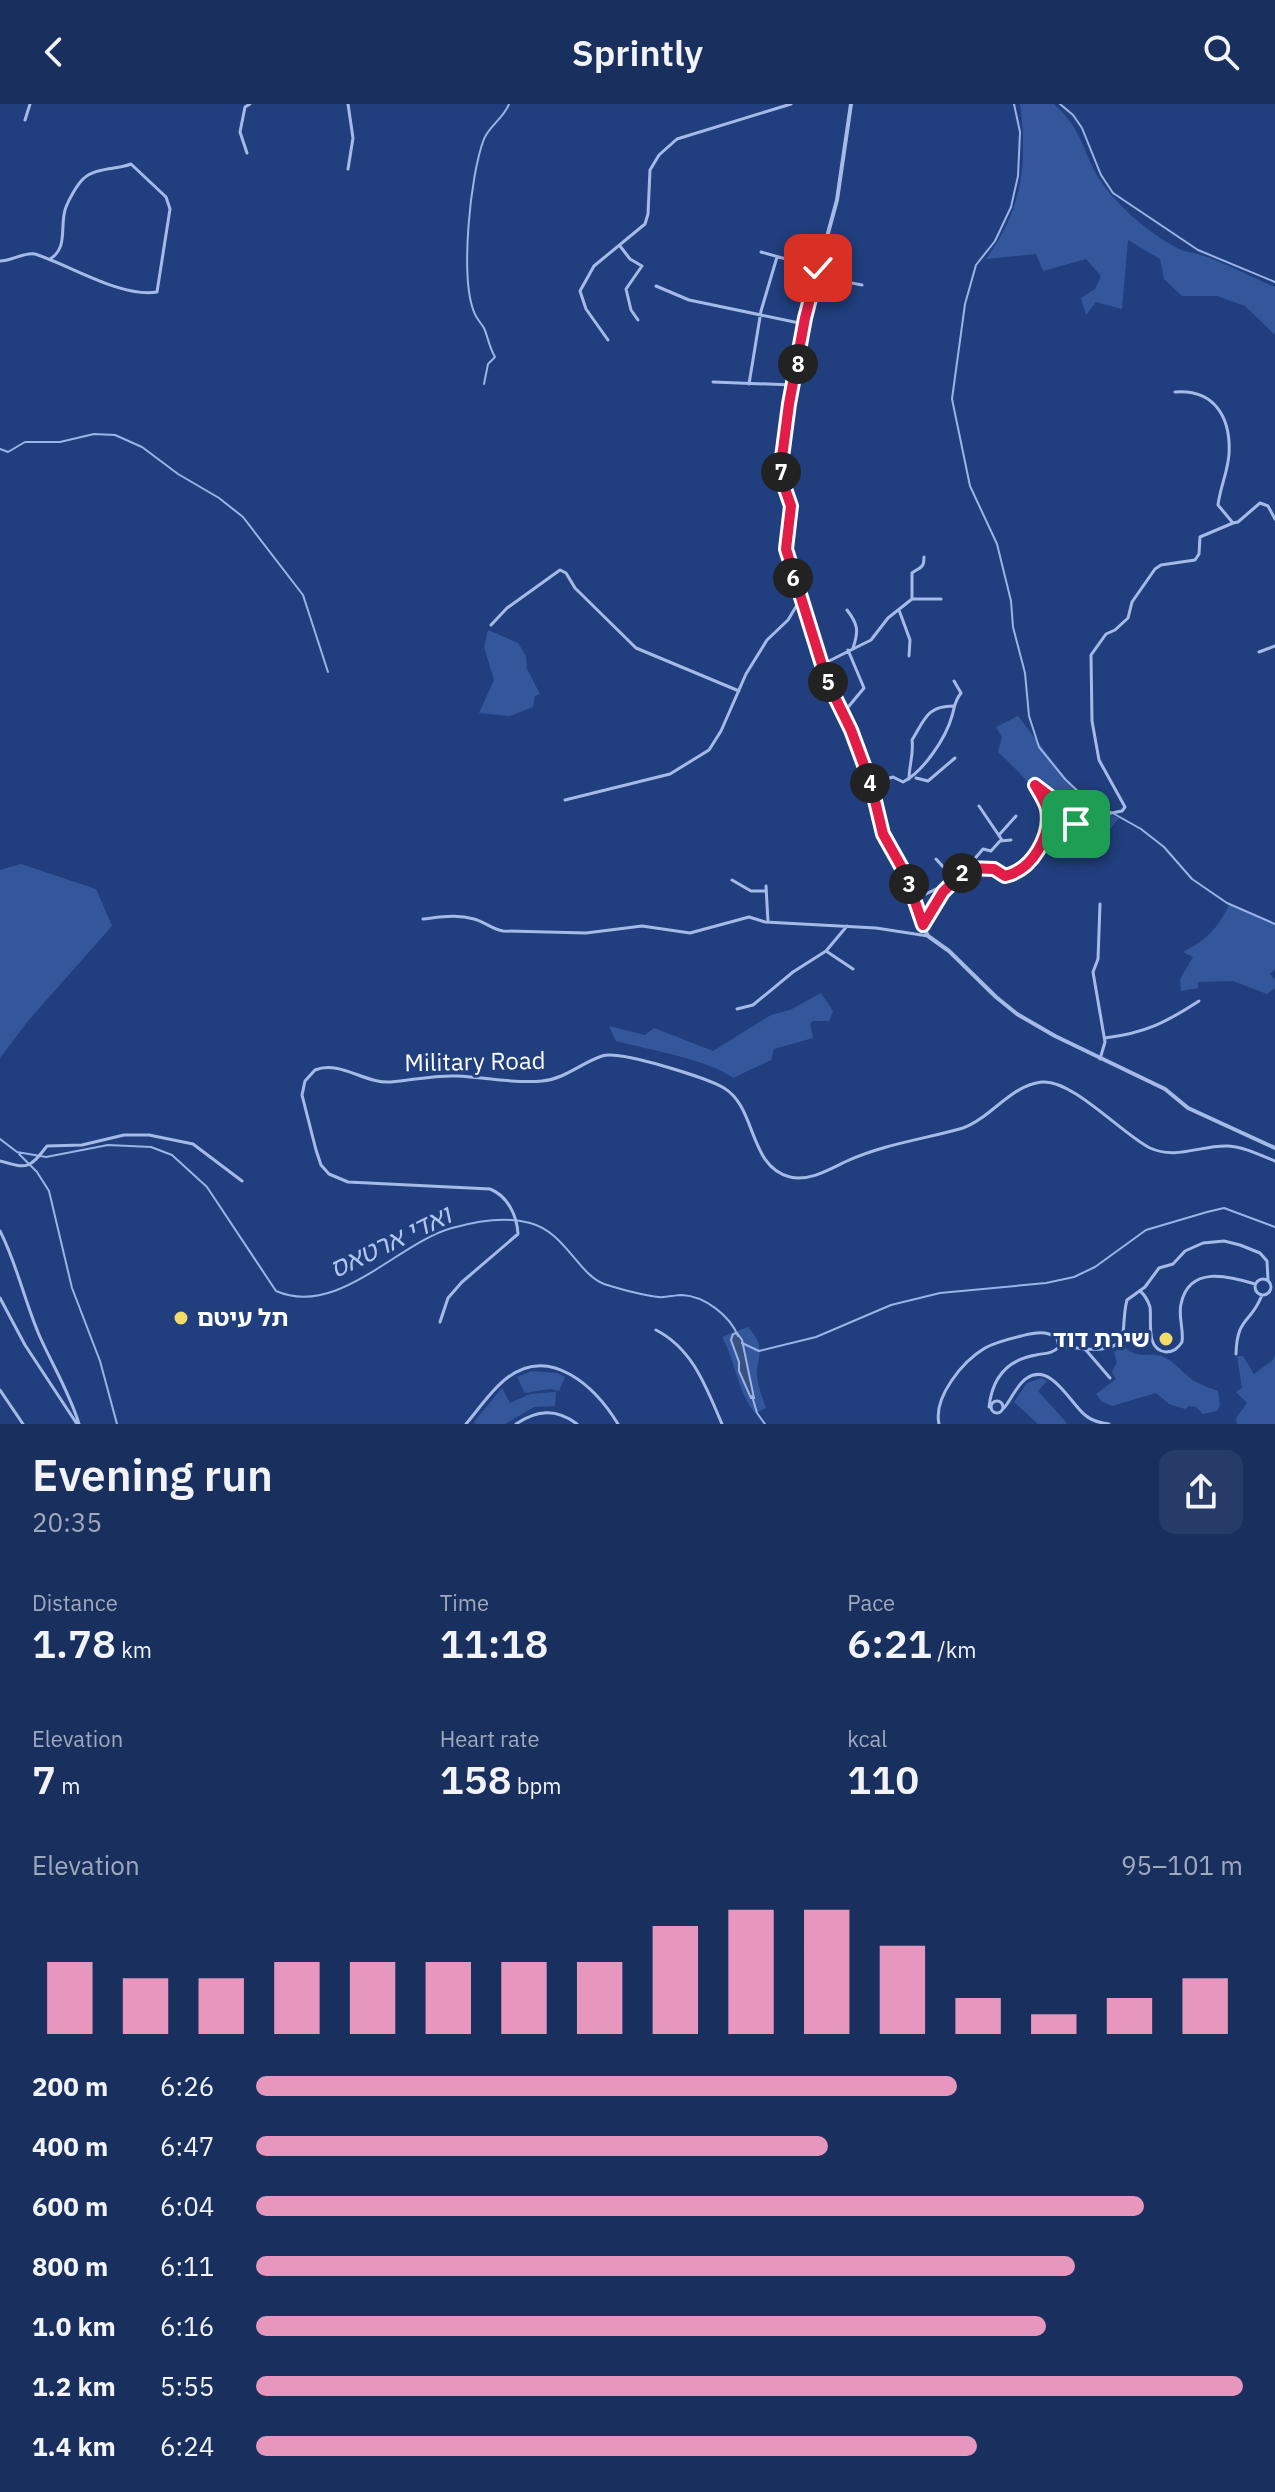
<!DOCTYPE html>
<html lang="en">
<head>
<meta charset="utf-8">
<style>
	:root { --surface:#192f5e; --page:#263b67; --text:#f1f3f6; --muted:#9fa9bc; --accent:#e797bd }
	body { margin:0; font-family:"IBM Plex Sans","Noto Sans Hebrew",sans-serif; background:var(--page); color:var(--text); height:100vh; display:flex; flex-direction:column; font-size:30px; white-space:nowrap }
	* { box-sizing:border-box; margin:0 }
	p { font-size:26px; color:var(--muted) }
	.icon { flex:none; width:44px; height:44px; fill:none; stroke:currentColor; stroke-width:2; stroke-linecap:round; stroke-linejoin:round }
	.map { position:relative; height:1320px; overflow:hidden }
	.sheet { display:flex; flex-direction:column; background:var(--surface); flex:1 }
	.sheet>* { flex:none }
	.pin { position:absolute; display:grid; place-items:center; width:68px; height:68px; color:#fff; margin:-34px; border-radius:16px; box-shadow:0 4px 12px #0006 }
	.km { position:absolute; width:40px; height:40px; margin:-20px; border-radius:50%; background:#222; color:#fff; font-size:22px; line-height:40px; text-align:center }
	.round { display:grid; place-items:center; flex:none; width:84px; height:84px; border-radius:16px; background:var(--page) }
	.head { display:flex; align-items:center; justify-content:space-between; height:136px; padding:0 32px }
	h1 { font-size:44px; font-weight:600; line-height:60px }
	.figures { display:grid; grid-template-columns:repeat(3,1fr); gap:12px; height:136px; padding:8px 32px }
	.figures div { display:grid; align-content:center }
	.figures b { font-size:40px; font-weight:600 }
	.figures small { font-size:22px; font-weight:400 }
	.figures p { font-size:22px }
	.chart { height:224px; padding:16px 32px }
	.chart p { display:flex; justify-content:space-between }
	.chart svg { width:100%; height:144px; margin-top:8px; stroke:var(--accent); stroke-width:6 }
	ul { padding:0 32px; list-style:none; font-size:26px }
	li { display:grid; grid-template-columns:128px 96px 1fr; align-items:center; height:60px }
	li i { height:20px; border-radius:10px; background:var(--accent) }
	header { display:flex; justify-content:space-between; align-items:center; height:104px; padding:0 32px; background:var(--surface); font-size:36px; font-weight:600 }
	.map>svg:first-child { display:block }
	.green { fill:#34579c }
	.water { fill:#3b5280; stroke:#99b4e8; stroke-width:2 }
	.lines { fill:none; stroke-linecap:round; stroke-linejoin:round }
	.stream { stroke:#99b4e8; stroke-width:2 }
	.minor { stroke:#a5bbe7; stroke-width:3 }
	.tertiary { stroke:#a5bbe7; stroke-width:4 }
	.route-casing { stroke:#fff; stroke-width:16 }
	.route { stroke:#e11d48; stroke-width:10 }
	.poi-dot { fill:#f3db67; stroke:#213f7e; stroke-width:3 }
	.labels { text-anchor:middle; stroke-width:6; stroke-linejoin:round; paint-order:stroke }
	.street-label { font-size:24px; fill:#fff; stroke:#213f7e }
	.poi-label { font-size:24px; font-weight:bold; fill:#fff; stroke:#213f7e; text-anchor:start }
	.water-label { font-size:26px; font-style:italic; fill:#b1c6ee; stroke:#213f7e }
</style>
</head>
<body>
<header><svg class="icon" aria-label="back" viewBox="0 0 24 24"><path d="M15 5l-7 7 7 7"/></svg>Sprintly<svg class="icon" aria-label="search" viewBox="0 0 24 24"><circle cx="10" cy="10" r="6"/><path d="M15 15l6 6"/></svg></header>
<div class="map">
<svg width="1275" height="1320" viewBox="0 0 1275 1320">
	<rect width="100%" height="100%" fill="#213f7e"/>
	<!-- green -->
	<path class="green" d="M 1020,0 L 1054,0 C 1085,28 1082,50 1102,79 C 1121,105 1149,129 1177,144 C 1184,148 1193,148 1201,151 C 1226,159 1251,173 1275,183 L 1275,231 L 1245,202 L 1217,192 L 1182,192 L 1164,175 L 1160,155 L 1128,136 L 1122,205 L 1096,198 L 1086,211 L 1081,194 L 1095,185 L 1101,172 L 1086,155 L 1043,167 L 1036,150 L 986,155 C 1022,106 1028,60 1020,0 Z
		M 488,526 L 518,539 L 526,552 L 527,565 L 540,590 L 535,592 L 533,603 L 510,612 L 479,609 L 494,576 L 484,543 Z
		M 1018,612 L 1087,702 L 1119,714 L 1105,732 L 1091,735 L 1063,711 L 1053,740 L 1043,741 C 1048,694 1030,678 998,648 L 1002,633 L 996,623 Z
		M 21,760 L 96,785 L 112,822 L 27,918 L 0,954 L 0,766 Z
		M 1230,799 L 1275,821 L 1275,865 L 1270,870 L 1275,876 L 1275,884 L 1267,890 L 1233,877 L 1198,878 L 1198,884 L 1181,887 L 1180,875 L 1193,853 L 1183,848 C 1207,836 1219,823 1230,799 Z
		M 821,889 L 833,907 L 829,917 L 813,917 L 810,920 L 813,934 L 774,945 L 771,956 L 733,974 C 710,956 646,945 616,937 L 609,922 L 645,931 L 654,924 L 713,947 L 771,911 L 790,906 Z
		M 748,1223 C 770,1247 753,1255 758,1279 C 760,1287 763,1296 766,1304 L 755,1309 C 737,1287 736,1258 722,1233 Z
		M 1124,1242 C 1138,1257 1148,1247 1164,1253 C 1175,1258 1184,1270 1194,1277 C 1202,1281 1210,1284 1218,1287 L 1220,1301 L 1217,1307 L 1203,1310 L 1196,1303 L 1189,1302 L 1185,1305 L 1169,1300 L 1156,1289 L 1112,1302 L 1101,1297 L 1096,1290 L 1116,1275 L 1112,1268 L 1117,1258 L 1114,1248 Z
		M 1275,1251 L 1275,1320 L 1237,1320 L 1236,1314 L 1247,1299 L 1236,1288 L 1242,1284 L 1237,1252 L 1243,1252 L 1254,1270 L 1273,1256 Z
		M 532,1267 L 557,1269 L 565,1273 L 559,1287 L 550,1285 L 525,1289 L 517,1273 Z
		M 1041,1274 L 1047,1277 L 1038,1287 L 1067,1319 L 1065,1320 L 1038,1320 L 1014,1298 L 1027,1279 Z
		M 502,1284 L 510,1299 L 530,1290 L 556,1288 L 555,1302 L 534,1303 L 505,1320 L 475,1320 L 474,1318 Z"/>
	<!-- water -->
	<path class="water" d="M 737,1229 L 742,1236 L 754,1294 L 751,1294 L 739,1267 L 739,1258 L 731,1236 L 733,1230 Z"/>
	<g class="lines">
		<!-- stream -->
		<path class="stream" d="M 1014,0 L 1020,28 L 1018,72 L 1011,103 L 995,137 L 976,161 L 965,200 L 952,295 L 970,382 L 997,440 L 1011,497 L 1013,523 L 1025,569 L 1029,612 L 1039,643 L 1065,675 L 1084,693 L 1141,725 L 1164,743 L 1192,775 L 1227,799 L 1275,820
			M 1060,0 L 1073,11 L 1082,24 L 1101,71 L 1113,89 L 1198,146 L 1275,178
			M 484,280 L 488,260 L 495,253 C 489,243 488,233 484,224 C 481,219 476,214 474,208 C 460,173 470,71 484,35 C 489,22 504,14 509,0
			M 0,345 L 8,348 L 25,338 L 60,338 L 94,330 L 115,331 L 142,343 L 178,370 L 219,394 L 243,413 L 303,491 L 328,568
			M 0,1035 L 17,1048 L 46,1053 L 108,1041 L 151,1043 L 172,1051 L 207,1083 L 276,1187 C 338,1214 397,1139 452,1124 C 477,1117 505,1112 530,1119 C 565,1128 578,1170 604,1180 C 620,1185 641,1191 658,1193 C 666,1194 674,1191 682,1191 C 705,1192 730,1212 738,1232
			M 19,1050 L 37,1068 L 49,1087 L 72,1184 L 100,1257 L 117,1320
			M 742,1239 L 759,1247 L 816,1233 L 891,1201 L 940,1189 L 1046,1179 L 1074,1173 L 1095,1163 L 1146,1126 L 1207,1108 L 1224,1104 L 1275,1123
			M 752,1292 L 757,1309 L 765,1320"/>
		<!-- minor -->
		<path class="minor" d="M 348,0 L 353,34 L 348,65
			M 25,16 L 30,0
			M 247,49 L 240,28 L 245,3 L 250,0
			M 620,142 L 630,155 L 642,162 L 626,185 L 631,206 L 638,216
			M 761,148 L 818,164
			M 0,157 C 13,157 23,148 35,150 C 70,161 121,194 157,188 L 170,105 L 166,93 L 131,60 C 116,66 96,63 83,75 C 77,81 69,95 66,103 C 59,120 69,144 50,155
			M 816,172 L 862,181
			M 656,182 L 689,196 L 804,220
			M 608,236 L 586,205 L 580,187 L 594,162 L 645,120 L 648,110 L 650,66 L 659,51 L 677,35 L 791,0
			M 713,278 L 793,281
			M 749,280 L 761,207 L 777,153
			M 1175,288 C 1215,285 1231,314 1229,350 C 1228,367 1220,384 1218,401 L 1233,419 L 1238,418 L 1260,399 L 1268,402 L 1275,415
			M 912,495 L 912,469 C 920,463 924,465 924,453
			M 847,506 C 858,520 859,527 853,544
			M 899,506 L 910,536 L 909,552
			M 491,521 L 507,504 L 560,466 L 566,469 L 575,484 L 636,544 L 739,587
			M 1259,548 L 1275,542
			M 823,560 L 871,536 L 888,514 L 912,495 L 941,495
			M 844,608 L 864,584 L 848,546
			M 916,674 L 928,677 L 955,654
			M 909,675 C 909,661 914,650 912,636 C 925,615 927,602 953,602
			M 871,680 L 893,673 L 903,678 C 923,668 946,634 952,612 C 955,602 954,598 961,589 L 954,577
			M 565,696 L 670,670 L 709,646 L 721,627 L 746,570 L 767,536 L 788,516 L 800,496
			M 979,702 L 1002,736
			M 999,731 L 1016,712
			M 936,755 L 955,776
			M 967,764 L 983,745 L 991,747 L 1000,737 L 1011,736
			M 732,776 L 751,787 L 765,787
			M 766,782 L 768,818
			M 926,790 L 936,785 L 940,793
			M 423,815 C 441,813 457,810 474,815 C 485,818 492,825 503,827 L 586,829 L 642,822 L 690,829 L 749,813 L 765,818 L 876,824 L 928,832
			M 924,820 L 943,788 L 967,764 L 994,765 L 1005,772 C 1032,766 1053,732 1047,705 C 1045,697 1039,688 1035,681 L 1056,697 L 1076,720 L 1086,714 L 1122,707 L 1125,703 L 1099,656 L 1092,617 L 1091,551 L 1106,530 L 1115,526 L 1128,514 L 1132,498 L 1155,465 L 1161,461 L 1195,456 L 1199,450 L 1200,433 L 1233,419
			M 826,847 L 853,865
			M 737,905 L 753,901 L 793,868 L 826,847 L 847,822
			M 1105,934 C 1145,929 1165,919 1199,897
			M 1100,955 L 1105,938 L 1093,868 L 1098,855 L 1100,800
			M 0,1057 C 28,1065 29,1065 47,1042 L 82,1041 L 124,1031 L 149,1031 L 193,1040 L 242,1077
			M 0,1127 C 17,1160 25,1199 40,1233 C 53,1262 70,1290 79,1320
			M1255 1183a8 8 0 1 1 16 0a8 8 0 1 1-16 0Z
			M 1140,1187 C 1145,1191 1148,1197 1150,1203 C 1152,1217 1145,1246 1166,1248 C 1174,1248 1178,1244 1182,1238 C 1184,1225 1178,1213 1181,1200 C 1189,1161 1229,1172 1255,1180
			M 0,1194 L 25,1241 L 77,1320
			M 440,1218 L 448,1194 L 462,1178 L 518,1130 C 517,1112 508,1092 490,1085 L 348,1078 L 329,1070 L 321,1061 L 316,1046 L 302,991 L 305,977 L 315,966 C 340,956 365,980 391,978 C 413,976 435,971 457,972 C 485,973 514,980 542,977 C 565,975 581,959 602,952 C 620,946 707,974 724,984 C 757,1004 748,1062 790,1073 C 809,1078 830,1065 847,1057 C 884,1040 925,1035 963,1024 C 991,1014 1011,981 1042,978 C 1072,975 1121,1029 1150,1044 C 1176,1056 1201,1041 1228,1042 C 1244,1043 1260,1051 1275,1057
			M 656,1226 C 693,1245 706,1283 722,1320
			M 1060,1242 L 1085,1245 L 1110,1274
			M 1085,1245 C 1135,1248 1119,1226 1127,1196 L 1145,1183 L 1159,1164 L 1173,1160 L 1185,1147 L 1203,1139 L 1224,1137 L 1240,1141 L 1260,1149 L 1267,1157 L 1268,1176
			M 1236,1250 C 1237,1212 1251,1220 1262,1191
			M 0,1286 L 23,1320
			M991 1303a6 6 0 1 1 12 0a6 6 0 1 1-12 0Z
			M 1004,1304 C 1012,1295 1016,1281 1027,1274 C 1051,1258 1070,1299 1085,1311 C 1092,1317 1100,1319 1109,1320
			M 466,1320 C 479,1305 491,1286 507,1274 C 551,1240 596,1284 618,1320
			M 516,1320 C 537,1306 556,1304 577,1320
			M 939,1320 C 933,1293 963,1257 985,1244 C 996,1238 1009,1235 1021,1232 C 1034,1229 1045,1226 1057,1234 L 1059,1243 C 1052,1250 1045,1249 1036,1251 C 1006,1256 992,1275 989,1303"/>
		<!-- tertiary -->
		<path class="tertiary" d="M 851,0 L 837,96 L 805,214 L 789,300 L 781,369 L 791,402 L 786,445 L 800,496 L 827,577 L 851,626 L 871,680 L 883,730 L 906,771 L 919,814 L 928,832 L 949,847 L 996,893 L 1017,910 L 1055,932 L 1165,985 L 1188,1004 L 1275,1044"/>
	</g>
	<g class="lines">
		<defs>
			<path id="route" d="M 818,164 L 805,214 L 789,300 L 781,361 L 782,376 L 791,402 L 786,445 L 827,577 L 851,626 L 871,680 L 883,730 L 906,771 L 923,821 L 943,788 L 967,764 L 994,765 L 1005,772 C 1032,766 1052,732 1047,705 C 1045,697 1039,688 1035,681 L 1056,697 L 1076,720"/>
		</defs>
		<!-- route casing -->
		<use href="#route" class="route-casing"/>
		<!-- route -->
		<use href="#route" class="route"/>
	</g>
	<!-- markers -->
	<g class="poi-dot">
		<circle cx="181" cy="1214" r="8"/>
		<circle cx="1166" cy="1235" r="8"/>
	</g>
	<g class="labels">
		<!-- street labels -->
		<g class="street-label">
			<text transform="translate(475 958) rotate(-1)" y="8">Military Road</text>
		</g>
		<!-- poi labels -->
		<g class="poi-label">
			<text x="197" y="1222">תל עיטם</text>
			<text x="1150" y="1243" text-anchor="end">שירת דוד</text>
		</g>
		<!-- water labels -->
		<g class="water-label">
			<text transform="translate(390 1138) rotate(-26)" y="9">ואדי ארטאס</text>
		</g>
	</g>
</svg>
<div class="pin" style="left:1076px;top:720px;background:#1e9e55"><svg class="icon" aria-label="arrive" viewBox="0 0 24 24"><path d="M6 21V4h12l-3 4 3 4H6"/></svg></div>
<div class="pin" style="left:818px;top:164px;background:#d93025"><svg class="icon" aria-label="check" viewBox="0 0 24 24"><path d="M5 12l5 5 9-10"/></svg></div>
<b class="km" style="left:962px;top:769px">2</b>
<b class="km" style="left:909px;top:780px">3</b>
<b class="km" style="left:870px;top:679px">4</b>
<b class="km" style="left:828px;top:578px">5</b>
<b class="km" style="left:793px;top:474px">6</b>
<b class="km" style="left:781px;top:368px">7</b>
<b class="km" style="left:798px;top:260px">8</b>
</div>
<section class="sheet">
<div class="head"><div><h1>Evening run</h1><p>20:35</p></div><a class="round"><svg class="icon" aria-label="share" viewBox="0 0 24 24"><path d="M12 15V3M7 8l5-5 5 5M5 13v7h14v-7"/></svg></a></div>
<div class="figures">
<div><p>Distance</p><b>1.78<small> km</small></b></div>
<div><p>Time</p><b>11:18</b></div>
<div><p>Pace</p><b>6:21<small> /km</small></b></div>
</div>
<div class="figures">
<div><p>Elevation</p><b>7<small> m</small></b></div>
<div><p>Heart rate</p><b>158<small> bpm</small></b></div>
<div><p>kcal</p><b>110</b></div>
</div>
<div class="chart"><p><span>Elevation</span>95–101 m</p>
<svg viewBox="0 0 160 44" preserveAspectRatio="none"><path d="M5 44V22M15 44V27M25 44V27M35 44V22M45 44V22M55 44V22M65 44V22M75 44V22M85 44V11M95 44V6M105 44V6M115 44V17M125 44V33M135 44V38M145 44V33M155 44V27"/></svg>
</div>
<ul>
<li><b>200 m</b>6:26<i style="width:71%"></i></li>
<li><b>400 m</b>6:47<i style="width:58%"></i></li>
<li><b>600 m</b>6:04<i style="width:90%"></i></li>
<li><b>800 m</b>6:11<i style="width:83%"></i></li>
<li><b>1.0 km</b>6:16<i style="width:80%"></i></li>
<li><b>1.2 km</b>5:55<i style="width:100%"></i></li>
<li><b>1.4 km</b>6:24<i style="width:73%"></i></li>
</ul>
</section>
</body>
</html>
